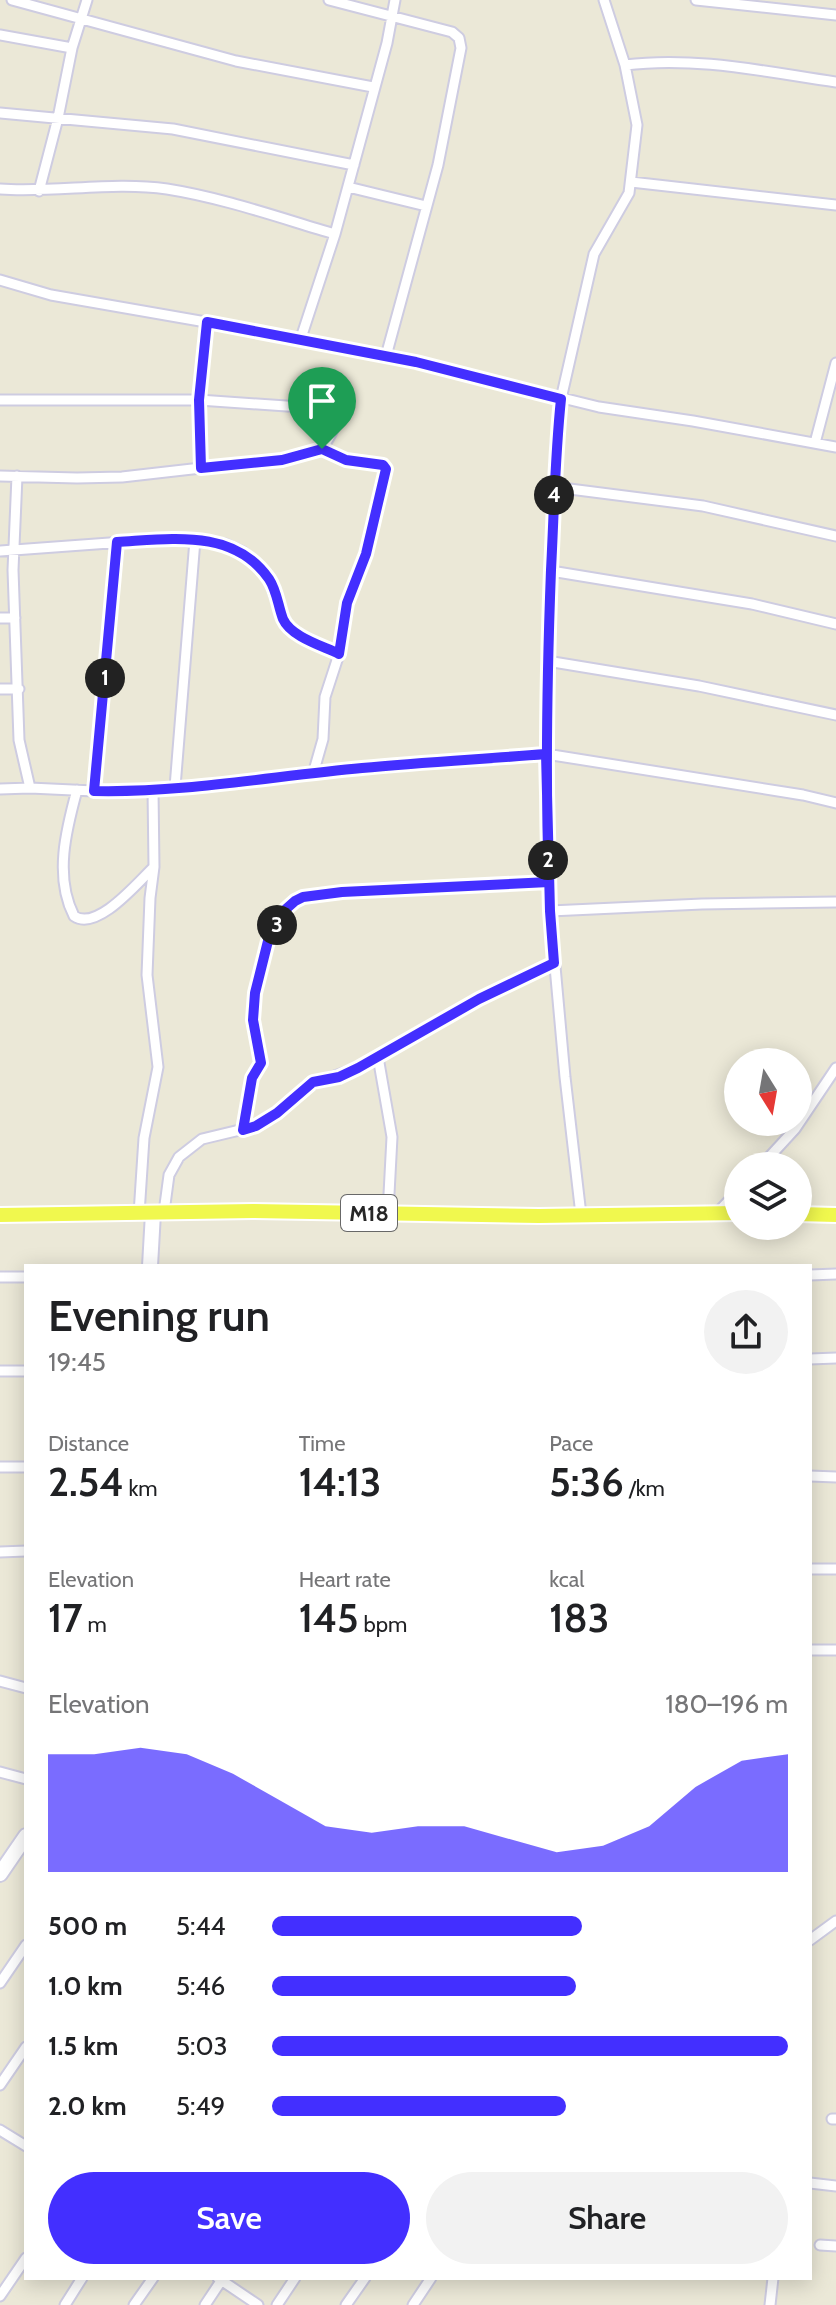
<!DOCTYPE html>
<html lang="en">
<head>
<meta charset="utf-8">
<style>
	:root { --surface:#fff; --page:#f2f2f2; --text:#202124; --muted:#757577; --accent:#432fff }
	body { margin:0; font-family:Cabin,sans-serif; background:var(--page); color:var(--text); height:100vh; display:flex; flex-direction:column; font-size:30px; white-space:nowrap }
	* { box-sizing:border-box; margin:0 }
	p { font-size:26px; color:var(--muted) }
	.icon { flex:none; width:44px; height:44px; fill:none; stroke:currentColor; stroke-width:2; stroke-linecap:round; stroke-linejoin:round }
	.map { position:relative; flex:1; overflow:hidden }
	.panel { position:absolute; left:24px; top:1264px; width:788px; height:1016px; display:flex; flex-direction:column; background:var(--surface); border-radius:0px; box-shadow:0 4px 20px #0003 }
	.panel>* { flex:none }
	.needle { width:52px; rotate:169deg }
	.controls { position:absolute; left:724px; top:1048px; display:grid; gap:16px }
	.controls a { display:grid; place-items:center; width:88px; height:88px; border-radius:50%; background:var(--surface); box-shadow:0 4px 20px #0003; font-size:40px }
	.pin { position:absolute; display:grid; place-items:center; width:68px; height:68px; color:#fff; margin:-82px -34px; border-radius:50% 50% 50% 0; rotate:-45deg; box-shadow:0 0 8px #0007 }
	.pin .icon { rotate:45deg }
	.km { position:absolute; width:40px; height:40px; margin:-20px; border-radius:50%; background:#222; color:#fff; font-size:22px; line-height:40px; text-align:center }
	.round { display:grid; place-items:center; flex:none; width:84px; height:84px; border-radius:42px; background:var(--page) }
	.headline { display:flex; align-items:center; justify-content:space-between; height:136px; padding:0 24px }
	h1 { font-size:44px; font-weight:600; line-height:60px }
	.stats { display:grid; grid-template-columns:repeat(3,1fr); gap:12px; height:136px; padding:8px 24px }
	.stats div { display:grid; align-content:center }
	.stats b { font-size:40px; font-weight:600 }
	.stats small { font-size:22px; font-weight:400 }
	.stats p { font-size:22px }
	.chart { height:224px; padding:16px 24px }
	.chart p { display:flex; justify-content:space-between }
	.chart svg { width:100%; height:144px; margin-top:8px; fill:var(--accent); opacity:.7 }
	.action { display:flex; gap:16px; margin-top:auto; padding:16px 24px }
	.action a { flex:1; height:92px; border-radius:48px; background:var(--accent); color:#fff; font-size:32px; font-weight:600; line-height:92px; text-align:center }
	.action a+a { background:var(--page); color:var(--text) }
	ul { padding:0 24px; list-style:none; font-size:26px }
	li { display:grid; grid-template-columns:128px 96px 1fr; align-items:center; height:60px }
	li i { height:20px; border-radius:10px; background:var(--accent) }
	.map>svg:first-child { display:block }
	.lines { fill:none; stroke-linecap:round; stroke-linejoin:round }
	.street-casing { stroke:#cecce1; stroke-width:13 }
	.secondary-casing { stroke:#cecce1; stroke-width:18 }
	.primary-casing { stroke:#fff; stroke-width:18 }
	.street { stroke:#fff; stroke-width:9 }
	.secondary { stroke:#fff; stroke-width:14 }
	.primary { stroke:#f0f84e; stroke-width:14 }
	.route-casing { stroke:#fff; stroke-width:16 }
	.route { stroke:#432fff; stroke-width:10 }
	.labels { text-anchor:middle; stroke-width:6; stroke-linejoin:round; paint-order:stroke }
	.shield { fill:#fff; stroke:#686868; stroke-width:2 }
	.shield-label { font-size:22px; font-weight:bold; fill:#272727 }
</style>
</head>
<body>
<div class="map">
<svg width="836" height="2305" viewBox="0 0 836 2305">
	<rect width="100%" height="100%" fill="#ebe8d7"/>
	<g class="lines">
		<defs>
			<path id="street" d="M 12,0 L 236,61 L 373,87
				M 329,0 L 452,32 L 459,38 L 461,48 L 438,165 L 386,356
				M 696,0 L 836,15
				M 0,35 L 72,48
				M 625,65 C 696,56 766,72 836,82
				M 0,113 L 173,129 L 354,165
				M 631,182 L 836,205
				M 348,187 L 426,206
				M 0,189 C 55,193 113,181 167,189 C 224,198 280,218 335,234
				M 39,191 L 58,118 L 72,48 L 87,0
				M 0,280 L 51,295 L 246,329 L 416,362 L 599,407 L 693,421 L 836,447
				M 300,341 L 335,234 L 387,43 L 395,0
				M 0,400 L 199,400 L 201,468 L 122,477 L 77,478 L 0,476
				M 815,443 L 836,363
				M 201,468 L 282,460 L 322,449 C 329,437 339,426 333,412 L 315,408 L 199,400 L 207,322
				M 17,476 L 13,570 L 19,740 L 30,788 L 94,791 L 117,542
				M 554,487 L 703,506 L 836,536
				M 0,551 L 164,539 L 225,544 L 243,552 L 268,577 L 285,624 L 293,631 L 339,654
				M 551,571 L 752,604 L 836,624
				M 0,618 L 15,618
				M 547,661 L 699,686 L 836,715
				M 0,689 L 19,689
				M 313,774 L 323,739 L 325,697 L 339,654 L 347,603 L 366,554 L 386,469 L 383,465 L 346,460 L 322,449
				M 175,787 L 195,540
				M 0,789 L 30,788
				M 77,790 C 66,830 54,877 74,916 C 97,932 138,882 154,867 L 153,790
				M 94,791 L 127,792 L 217,785 L 362,768 L 546,754 L 803,795 L 836,803
				M 550,911 L 702,904 L 836,902
				M 378,1057 L 392,1137 L 389,1194 L 391,1213
				M 243,1130 L 252,1078 L 261,1063 L 253,1020 L 255,993 L 268,941 L 286,909 L 295,901 L 303,897 L 342,892 L 549,882
				M 761,1166 L 795,1129 L 836,1068
				M 164,1212 L 169,1175 L 179,1157 L 202,1139 L 256,1126 L 286,1106 L 306,1086 L 358,1068 L 479,999 L 554,963
				M 718,1212 L 738,1191
				M 139,1214 L 144,1138 L 158,1067 L 147,975 L 150,898 L 154,867
				M 581,1215 L 565,1077 L 550,911 L 546,796 L 547,661 L 556,444 L 561,399 L 594,254 L 629,193 L 637,125 L 625,65 L 604,0
				M 810,1275 L 836,1274
				M 0,1277 L 26,1277
				M 810,1359 L 836,1358
				M 0,1371 L 26,1371
				M 0,1467 L 26,1467
				M 810,1476 L 836,1477
				M 0,1552 L 26,1551
				M 810,1569 L 836,1569
				M 810,1650 L 836,1650
				M 0,1681 L 26,1688
				M 0,1772 L 26,1779
				M 810,1940 L 836,1921
				M 0,1983 L 26,1945
				M 0,2085 L 26,2047
				M 832,2119 L 836,2119
				M 0,2130 L 26,2146
				M 810,2183 L 836,2186
				M 820,2245 L 836,2246
				M 218,2278 L 258,2305
				M 0,2296 L 26,2258
				M 65,2305 L 82,2278
				M 134,2305 L 153,2278
				M 205,2305 L 223,2278
				M 277,2305 L 295,2278
				M 346,2305 L 365,2278
				M 413,2305 L 431,2278
				M 770,2305 L 773,2278"/>
			<path id="secondary" d="M 150,1266 L 153,1213
				M 0,1874 L 26,1836"/>
			<path id="primary" d="M 798,1214 L 836,1215
				M 0,1215 L 253,1211 L 539,1216 L 738,1213"/>
		</defs>
		<!-- street casing -->
		<use href="#street" class="street-casing"/>
		<!-- secondary casing -->
		<use href="#secondary" class="secondary-casing"/>
		<!-- primary casing -->
		<use href="#primary" class="primary-casing"/>
		<!-- street -->
		<use href="#street" class="street"/>
		<!-- secondary -->
		<use href="#secondary" class="secondary"/>
		<!-- primary -->
		<use href="#primary" class="primary"/>
	</g>
	<g class="lines">
		<defs>
			<path id="route" d="M 322,449 L 346,460 L 383,465 L 386,469 L 366,554 L 347,603 L 339,654 C 323,646 291,637 283,619 C 278,606 277,591 269,579 C 234,528 171,539 117,542 L 94,791 C 184,793 273,776 362,768 C 423,762 485,759 546,754 L 550,911 L 554,963 L 479,999 L 358,1068 L 339,1077 L 313,1082 L 277,1113 L 256,1126 L 243,1130 L 252,1078 L 261,1063 L 253,1020 L 255,993 L 268,941 L 286,909 L 295,901 L 303,897 L 342,892 L 549,882 C 545,778 547,675 551,570 C 554,513 555,456 561,399 L 416,362 L 207,322 L 199,400 L 201,468 L 282,460 L 322,449"/>
		</defs>
		<!-- route casing -->
		<use href="#route" class="route-casing"/>
		<!-- route -->
		<use href="#route" class="route"/>
	</g>
	<g class="labels">
		<!-- shield labels -->
		<rect class="shield" x="341" y="1195" width="56" height="36" rx="6"/>
		<g class="shield-label">
			<text x="369" y="1221">M18</text>
		</g>
	</g>
</svg>
<div class="controls">
<a><svg class="needle" viewBox="-14 -14 28 28"><path d="M0-13l5 13h-10z" fill="#e53935"/><path d="M0 13l5-13h-10z" fill="#757577"/></svg></a>
<a><svg class="icon" aria-label="layers" viewBox="0 0 24 24"><path d="M12 4l9 5-9 5-9-5zM3 14l9 5 9-5"/></svg></a>
</div>
<div class="pin" style="left:322px;top:449px;background:#1e9e55"><svg class="icon" aria-label="arrive" viewBox="0 0 24 24"><path d="M6 21V4h12l-3 4 3 4H6"/></svg></div>
<b class="km" style="left:105px;top:678px">1</b>
<b class="km" style="left:548px;top:860px">2</b>
<b class="km" style="left:277px;top:925px">3</b>
<b class="km" style="left:554px;top:495px">4</b>
<section class="panel">
<div class="headline"><div><h1>Evening run</h1><p>19:45</p></div><a class="round"><svg class="icon" aria-label="share" viewBox="0 0 24 24"><path d="M12 15V3M7 8l5-5 5 5M5 13v7h14v-7"/></svg></a></div>
<div class="stats">
<div><p>Distance</p><b>2.54<small> km</small></b></div>
<div><p>Time</p><b>14:13</b></div>
<div><p>Pace</p><b>5:36<small> /km</small></b></div>
</div>
<div class="stats">
<div><p>Elevation</p><b>17<small> m</small></b></div>
<div><p>Heart rate</p><b>145<small> bpm</small></b></div>
<div><p>kcal</p><b>183</b></div>
</div>
<div class="chart"><p><span>Elevation</span>180–196 m</p>
<svg viewBox="0 0 160 44" preserveAspectRatio="none"><path d="M0 44V8L10 8L20 6L30 8L40 14L50 22L60 30L70 32L80 30L90 30L100 34L110 38L120 36L130 30L140 18L150 10L160 8V44z"/></svg>
</div>
<ul>
<li><b>500 m</b>5:44<i style="width:60%"></i></li>
<li><b>1.0 km</b>5:46<i style="width:59%"></i></li>
<li><b>1.5 km</b>5:03<i style="width:100%"></i></li>
<li><b>2.0 km</b>5:49<i style="width:57%"></i></li>
</ul>
<div class="action"><a>Save</a><a>Share</a></div>
</section>
</div>
</body>
</html>
